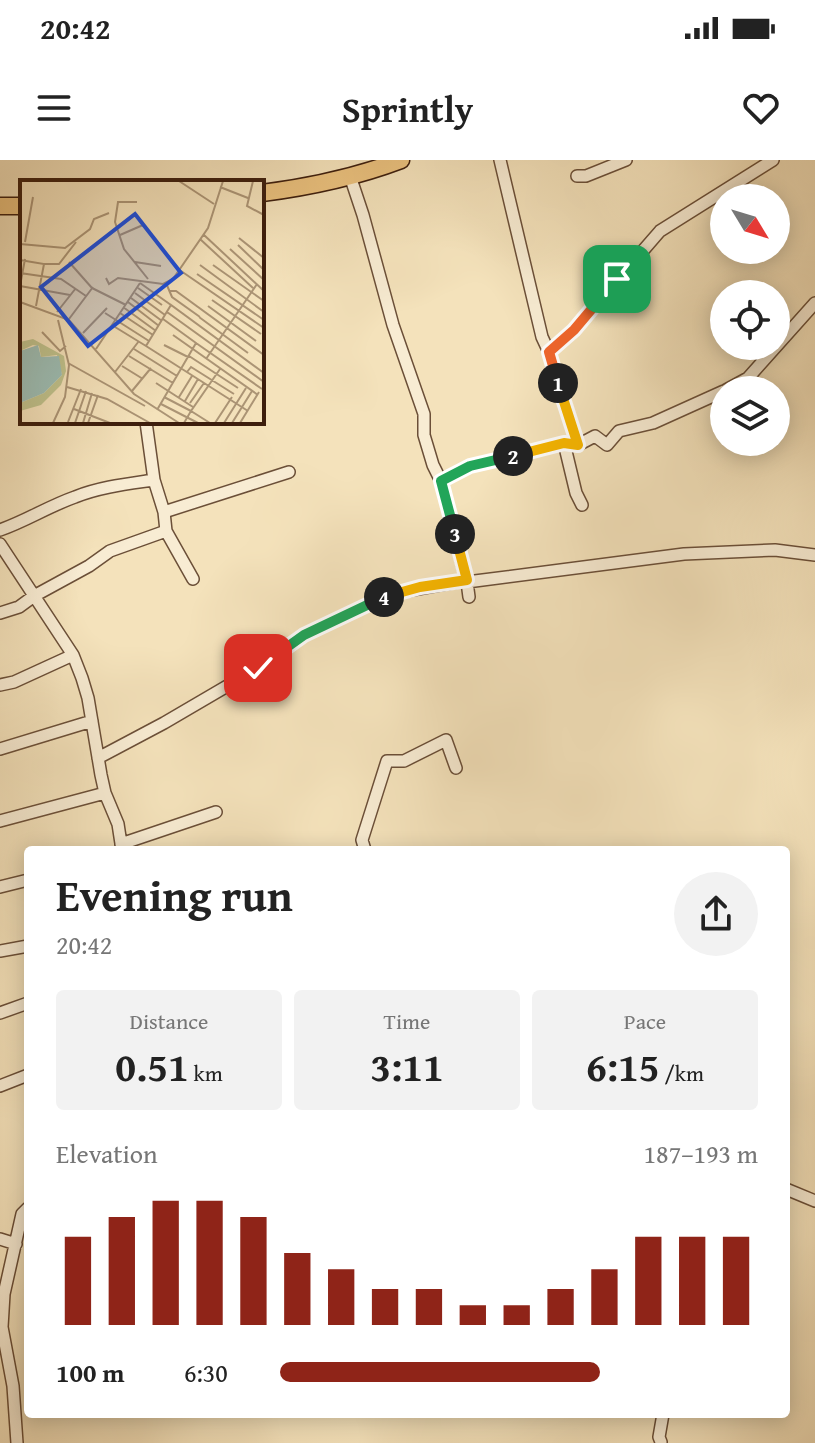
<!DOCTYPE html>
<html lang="en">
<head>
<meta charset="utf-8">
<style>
	:root { --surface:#fff; --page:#f2f2f2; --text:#222; --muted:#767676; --accent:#8f2418 }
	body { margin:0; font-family:"Gentium Book Plus",serif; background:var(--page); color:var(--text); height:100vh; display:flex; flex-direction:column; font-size:30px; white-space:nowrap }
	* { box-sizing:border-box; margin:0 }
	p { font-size:26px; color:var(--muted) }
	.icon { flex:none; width:44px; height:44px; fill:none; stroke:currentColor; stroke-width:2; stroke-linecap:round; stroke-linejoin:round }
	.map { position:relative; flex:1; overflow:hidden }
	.drawer { position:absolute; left:24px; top:686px; width:766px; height:572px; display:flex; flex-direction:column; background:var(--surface); border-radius:8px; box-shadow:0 4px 20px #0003 }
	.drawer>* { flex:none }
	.needle { width:52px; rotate:128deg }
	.tools { position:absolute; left:710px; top:24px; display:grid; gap:16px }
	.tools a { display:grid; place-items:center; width:80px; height:80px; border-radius:50%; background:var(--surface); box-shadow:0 4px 20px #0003; font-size:40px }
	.pin { position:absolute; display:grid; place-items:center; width:68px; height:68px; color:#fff; margin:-34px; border-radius:16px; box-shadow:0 4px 12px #0006 }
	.km { position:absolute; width:40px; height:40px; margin:-20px; border-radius:50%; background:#222; color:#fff; font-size:22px; line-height:40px; text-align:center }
	.round { display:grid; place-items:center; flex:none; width:84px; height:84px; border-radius:42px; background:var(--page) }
	.headline { display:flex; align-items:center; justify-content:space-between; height:136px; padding:0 32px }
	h1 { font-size:44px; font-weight:600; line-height:60px }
	.metrics { display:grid; grid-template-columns:repeat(3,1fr); gap:12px; height:136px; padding:8px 32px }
	.metrics div { display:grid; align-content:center; border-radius:8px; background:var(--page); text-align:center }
	.metrics b { font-size:40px; font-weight:600 }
	.metrics small { font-size:22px; font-weight:400 }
	.metrics p { font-size:22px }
	.chart { height:224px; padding:16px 32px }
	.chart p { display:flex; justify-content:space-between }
	.chart svg { width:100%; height:144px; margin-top:8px; stroke:var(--accent); stroke-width:6 }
	ul { padding:0 32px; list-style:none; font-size:26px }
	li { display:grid; grid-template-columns:128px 96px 1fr; align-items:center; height:60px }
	li i { height:20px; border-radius:10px; background:var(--accent) }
	.status { display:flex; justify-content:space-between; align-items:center; height:56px; padding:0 40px; background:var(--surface); direction:ltr }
	.status svg { height:22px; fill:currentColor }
	header { display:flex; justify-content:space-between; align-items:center; height:104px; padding:0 32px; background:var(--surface); font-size:36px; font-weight:600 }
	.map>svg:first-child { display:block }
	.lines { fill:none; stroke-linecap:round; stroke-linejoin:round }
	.minor-casing { stroke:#6b4f38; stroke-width:14 }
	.highway-casing { stroke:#3d1e0d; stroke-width:19 }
	.minor { stroke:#f8ecd3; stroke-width:11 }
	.highway { stroke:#eac17e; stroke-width:16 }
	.split-1-casing { stroke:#fff; stroke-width:16 }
	.split-2-casing { stroke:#fff; stroke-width:16 }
	.split-3-casing { stroke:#fff; stroke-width:16 }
	.split-4-casing { stroke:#fff; stroke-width:16 }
	.split-5-casing { stroke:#fff; stroke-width:16 }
	.split-1 { stroke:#f0652b; stroke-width:10 }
	.split-2 { stroke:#f5b400; stroke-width:10 }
	.split-3 { stroke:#22a559; stroke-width:10 }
	.split-4 { stroke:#f5b400; stroke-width:10 }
	.split-5 { stroke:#22a559; stroke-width:10 }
	.inset-road { fill:none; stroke:#ab9475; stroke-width:2 }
	.view { fill:#1d4ed8; fill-opacity:0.15; stroke:#1d4ed8; stroke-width:4 }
	.inset-edge { fill:none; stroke:#3d1e0d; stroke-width:4 }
</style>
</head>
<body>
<div class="status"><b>20:42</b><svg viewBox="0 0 49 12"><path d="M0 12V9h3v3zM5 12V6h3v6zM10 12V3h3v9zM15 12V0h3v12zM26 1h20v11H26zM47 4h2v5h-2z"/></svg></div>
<header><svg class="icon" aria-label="menu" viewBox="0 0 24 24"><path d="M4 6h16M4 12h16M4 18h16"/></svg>Sprintly<svg class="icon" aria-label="heart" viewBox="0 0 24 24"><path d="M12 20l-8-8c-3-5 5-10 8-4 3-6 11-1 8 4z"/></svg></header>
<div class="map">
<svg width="815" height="1283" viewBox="0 0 815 1283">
	<rect width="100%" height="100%" fill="#f4e2bb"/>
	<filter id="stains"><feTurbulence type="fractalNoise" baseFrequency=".0025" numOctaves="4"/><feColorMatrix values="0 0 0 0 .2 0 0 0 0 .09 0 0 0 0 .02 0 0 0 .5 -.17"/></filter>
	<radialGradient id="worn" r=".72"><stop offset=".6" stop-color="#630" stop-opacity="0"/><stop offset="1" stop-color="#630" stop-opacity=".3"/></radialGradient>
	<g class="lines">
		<defs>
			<path id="minor" d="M 500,0 L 542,177 L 549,192 L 578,285
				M 350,16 L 363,55 L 393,165 L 424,254 L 424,275 L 433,305 L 441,321 L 467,422 L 469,437
				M 577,16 L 586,16 L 626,0
				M 549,192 L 574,170 L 660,71 L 773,0
				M 726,230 L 748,218 L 815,143
				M 146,262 L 154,320 L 164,352 L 166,371 L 193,419
				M 564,283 L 576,333 L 582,345
				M 441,321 L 470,306 L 564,283 L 578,285 L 595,276 L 607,285 L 619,271 L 653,263 L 724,231
				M 164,352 L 289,312
				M 0,370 C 26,361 49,346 75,337 C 100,327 127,324 154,320
				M 0,384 L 73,495 L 82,518 L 88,538 L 101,615 L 105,633 L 118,664 L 122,690
				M 467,422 L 684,394 L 775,390 L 815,395
				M 0,453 L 19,447 L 34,436 L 89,406 L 110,391 L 166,371
				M 0,525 L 14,522 L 73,495
				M 0,589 L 92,561
				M 98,598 L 164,563 L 258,508 L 304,475 L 390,434 L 467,420
				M 0,661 L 105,633
				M 121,684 L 216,652
				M 365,690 L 362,680 L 387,601 L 404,601 L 446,580 L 456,608
				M 0,727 L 28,720
				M 0,791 L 28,786
				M 0,853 L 28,843
				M 0,926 L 28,915
				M 786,1029 L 815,1041
				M 0,1079 L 16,1084
				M 661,1282 L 659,1277 L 663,1254
				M 17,1283 L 13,1226 L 2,1167 L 4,1134 L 22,1054 L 28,1048"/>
			<path id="highway" d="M 262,33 C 309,27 356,17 401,0
				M 0,46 L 22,46"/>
		</defs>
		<!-- minor casing -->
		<use href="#minor" class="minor-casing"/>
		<!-- highway casing -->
		<use href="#highway" class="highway-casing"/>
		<!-- minor -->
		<use href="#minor" class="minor"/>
		<!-- highway -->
		<use href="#highway" class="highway"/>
	</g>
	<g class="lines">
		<defs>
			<path id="split-1" d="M 558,223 L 549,192 L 574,170 L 617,119"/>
			<path id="split-2" d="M 513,296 L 564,283 L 578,285 L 558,223"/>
			<path id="split-3" d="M 455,374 L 441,321 L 470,306 L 513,296"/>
			<path id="split-4" d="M 384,437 L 420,427 L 467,420 L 455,374"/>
			<path id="split-5" d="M 258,508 L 304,475 L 384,437"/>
		</defs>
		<!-- split-1 casing -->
		<use href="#split-1" class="split-1-casing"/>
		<!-- split-2 casing -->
		<use href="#split-2" class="split-2-casing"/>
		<!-- split-3 casing -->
		<use href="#split-3" class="split-3-casing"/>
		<!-- split-4 casing -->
		<use href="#split-4" class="split-4-casing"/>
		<!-- split-5 casing -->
		<use href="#split-5" class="split-5-casing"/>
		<!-- split-1 -->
		<use href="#split-1" class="split-1"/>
		<!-- split-2 -->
		<use href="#split-2" class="split-2"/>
		<!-- split-3 -->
		<use href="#split-3" class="split-3"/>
		<!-- split-4 -->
		<use href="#split-4" class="split-4"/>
		<!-- split-5 -->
		<use href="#split-5" class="split-5"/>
	</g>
	<!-- overview -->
	<g transform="translate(20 20)">
		<rect width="244" height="244" fill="#f4e2bb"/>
		<path d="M 13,159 L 44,176 L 46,191 L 41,205 L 21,225 L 0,231 L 0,223 L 24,213 L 42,195 L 37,175 L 21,177 L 19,166 L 13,165 L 0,171 L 0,162 Z" fill="#bfc28d"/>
		<path d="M 18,165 L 21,177 L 39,176 L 42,195 L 24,213 L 0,223 L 0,171 Z" fill="#9cbdb4"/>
		<path class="inset-road" d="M 159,1 L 194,24M 233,1 L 227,26 L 244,35M 200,7 L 228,18M 117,22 L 98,22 L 95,42 L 104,69 L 128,99M 100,55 L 123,45M 184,55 L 244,111M 219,58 L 244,78M 180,59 L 233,108M 5,62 L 13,17M 0,64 L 45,68 L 70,49 L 74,39 L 89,33M 218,65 L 244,90M 210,69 L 244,100M 0,80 L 24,84 L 16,126M 49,82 L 72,108M 115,82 L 141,86M 24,84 L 39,84 L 56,62M 180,85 L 244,132M 193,85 L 244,121M 161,91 L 244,148M 0,93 L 41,99 L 66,116M 177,94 L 244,140M 86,98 L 89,104 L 98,98 L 143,104 L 153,99 L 188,48 L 203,1M 120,103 L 151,125M 146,103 L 152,117 L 180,137M 0,106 L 50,115M 0,106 L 5,79M 72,108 L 106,125M 118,108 L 142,125M 149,111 L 156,111 L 244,175M 115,113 L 145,135M 111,118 L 142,141M 192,120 L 241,154M 0,122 L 49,140 L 114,214 L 159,243M 108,122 L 139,146M 188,126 L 236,161M 103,127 L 136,151M 37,132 L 56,108M 147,132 L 244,202M 85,133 L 129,161M 100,133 L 133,155M 179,137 L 228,173M 49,139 L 73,107M 95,147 L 126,166M 22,152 L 40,171 L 46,166M 63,153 L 87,128M 153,155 L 238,215M 176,163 L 242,209M 144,165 L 168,177M 76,169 L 120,103M 114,169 L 157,196M 109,176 L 153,203M 169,176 L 218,208M 186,179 L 237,104M 48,183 L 125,226M 102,186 L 123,199M 95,192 L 119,161M 167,192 L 171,187 L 214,214M 136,203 L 173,227M 47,207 L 87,219 L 130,243M 112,211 L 131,188M 144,217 L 171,231 L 164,243M 159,217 L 172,196M 165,221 L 178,199M 170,223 L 184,203M 141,224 L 178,243M 54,229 L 90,243M 137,230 L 176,163 L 143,139M 228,231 L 126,166 L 151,125 L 244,193M 48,242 L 61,209M 33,243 L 45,217 L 49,185 L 38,140M 55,243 L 66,211M 63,243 L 72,213M 68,243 L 78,215M 190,243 L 171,231 L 200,189M 195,243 L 212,217M 204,243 L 226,208M 212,243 L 232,211M 220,243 L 239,212"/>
		<path class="view" d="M 115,34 L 161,93 L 68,166 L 21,107 Z"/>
		<rect width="244" height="244" class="inset-edge"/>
	</g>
	<rect width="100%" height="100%" filter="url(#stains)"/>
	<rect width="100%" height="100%" fill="url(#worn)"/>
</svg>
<div class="tools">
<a><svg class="needle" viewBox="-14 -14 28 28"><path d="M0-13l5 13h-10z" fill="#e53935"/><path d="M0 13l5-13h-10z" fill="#767676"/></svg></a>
<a><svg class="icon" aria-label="locate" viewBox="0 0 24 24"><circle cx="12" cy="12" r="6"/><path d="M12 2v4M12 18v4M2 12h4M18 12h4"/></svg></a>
<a><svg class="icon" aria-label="layers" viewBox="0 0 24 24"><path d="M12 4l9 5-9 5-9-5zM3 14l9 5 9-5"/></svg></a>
</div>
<div class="pin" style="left:617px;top:119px;background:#1e9e55"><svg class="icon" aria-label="arrive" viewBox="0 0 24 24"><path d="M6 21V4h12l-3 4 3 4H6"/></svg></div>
<div class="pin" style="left:258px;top:508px;background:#d93025"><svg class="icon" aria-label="check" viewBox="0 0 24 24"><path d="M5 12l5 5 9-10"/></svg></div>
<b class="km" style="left:558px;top:223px">1</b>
<b class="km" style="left:513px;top:296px">2</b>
<b class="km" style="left:455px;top:374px">3</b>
<b class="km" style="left:384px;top:437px">4</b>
<section class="drawer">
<div class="headline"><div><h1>Evening run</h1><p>20:42</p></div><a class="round"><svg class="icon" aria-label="share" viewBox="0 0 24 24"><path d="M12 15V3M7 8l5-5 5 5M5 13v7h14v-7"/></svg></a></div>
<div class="metrics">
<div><p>Distance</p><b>0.51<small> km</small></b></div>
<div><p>Time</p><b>3:11</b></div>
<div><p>Pace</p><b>6:15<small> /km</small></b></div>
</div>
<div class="chart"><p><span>Elevation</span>187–193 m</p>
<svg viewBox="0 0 160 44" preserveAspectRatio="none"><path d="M5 44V17M15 44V11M25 44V6M35 44V6M45 44V11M55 44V22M65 44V27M75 44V33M85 44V33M95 44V38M105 44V38M115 44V33M125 44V27M135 44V17M145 44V17M155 44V17"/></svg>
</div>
<ul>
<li><b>100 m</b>6:30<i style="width:67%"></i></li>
</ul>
</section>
</div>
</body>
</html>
